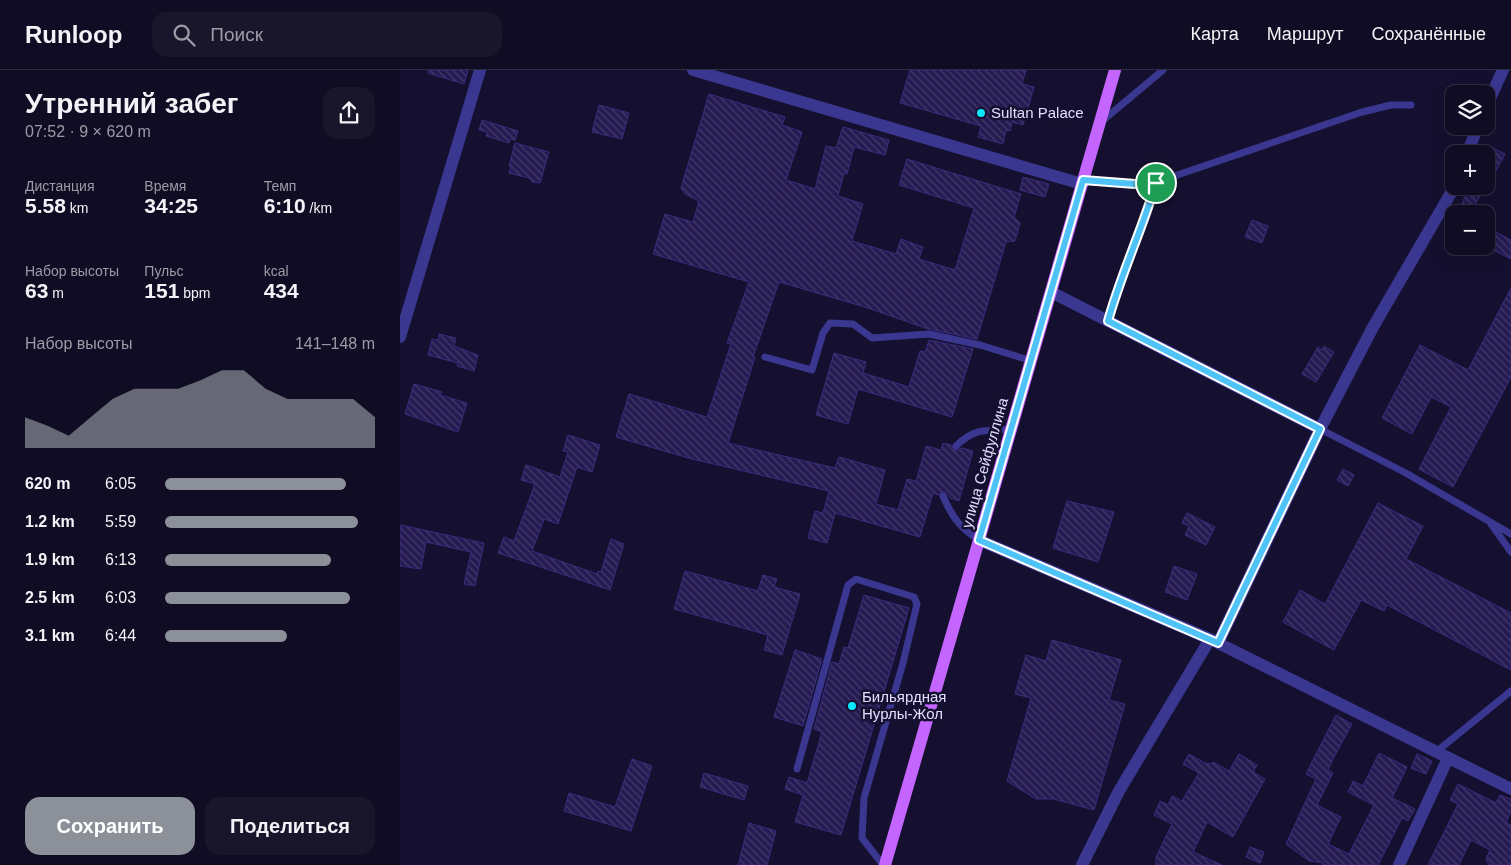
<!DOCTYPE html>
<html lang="ru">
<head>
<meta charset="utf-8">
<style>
	:root { --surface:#100c23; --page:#19152b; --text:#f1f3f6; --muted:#9c9ba6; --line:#302c41; --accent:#8c9099 }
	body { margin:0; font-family:Arial,sans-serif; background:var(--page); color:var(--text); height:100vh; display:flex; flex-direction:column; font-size:19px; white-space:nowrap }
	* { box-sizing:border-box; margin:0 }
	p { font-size:16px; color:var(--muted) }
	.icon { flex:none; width:28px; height:28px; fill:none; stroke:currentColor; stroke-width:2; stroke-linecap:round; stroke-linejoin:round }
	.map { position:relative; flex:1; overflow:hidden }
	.side { display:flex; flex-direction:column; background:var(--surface); width:400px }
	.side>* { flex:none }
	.controls { position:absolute; left:1045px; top:15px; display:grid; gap:10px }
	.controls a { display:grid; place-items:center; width:50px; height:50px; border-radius:10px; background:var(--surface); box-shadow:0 5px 20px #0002,0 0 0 1px var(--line); font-size:25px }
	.pin { position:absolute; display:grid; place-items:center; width:42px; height:42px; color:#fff; margin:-21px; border:2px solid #fff; border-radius:50%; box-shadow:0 1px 5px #0007 }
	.round { display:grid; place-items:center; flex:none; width:52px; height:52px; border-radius:15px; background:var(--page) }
	.head { display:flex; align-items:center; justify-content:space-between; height:85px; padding:0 25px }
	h1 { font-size:28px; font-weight:800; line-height:38px }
	.stats { display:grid; grid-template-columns:repeat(3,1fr); gap:8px; height:85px; padding:5px 25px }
	.stats div { display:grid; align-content:center }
	.stats b { font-size:21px; font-weight:800 }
	.stats small { font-size:14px; font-weight:400 }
	.stats p { font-size:14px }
	.chart { height:140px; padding:10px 25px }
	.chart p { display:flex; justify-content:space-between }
	.chart svg { width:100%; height:90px; margin-top:5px; fill:var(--accent); opacity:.7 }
	.action { display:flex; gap:10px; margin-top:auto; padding:10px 25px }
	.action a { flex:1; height:58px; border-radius:15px; background:var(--accent); color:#fff; font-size:20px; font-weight:800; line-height:58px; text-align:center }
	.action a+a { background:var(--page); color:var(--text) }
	ul { padding:0 25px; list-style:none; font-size:16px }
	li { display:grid; grid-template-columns:80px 60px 1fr; align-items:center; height:38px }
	li i { height:12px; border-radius:6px; background:var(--accent) }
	header { display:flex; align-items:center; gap:30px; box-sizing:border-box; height:70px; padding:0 25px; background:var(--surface); border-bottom:1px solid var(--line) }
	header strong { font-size:24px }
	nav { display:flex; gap:28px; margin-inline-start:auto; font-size:18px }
	.search { width:350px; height:45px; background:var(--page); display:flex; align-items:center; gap:12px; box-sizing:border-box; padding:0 18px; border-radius:15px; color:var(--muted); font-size:19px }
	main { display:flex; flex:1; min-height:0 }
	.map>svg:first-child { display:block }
	.building { fill:url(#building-back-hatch); stroke:#3b2b7f }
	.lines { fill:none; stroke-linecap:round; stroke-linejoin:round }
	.service { stroke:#3a3791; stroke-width:7 }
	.minor { stroke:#3a3791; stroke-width:12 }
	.primary { stroke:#c465ff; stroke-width:12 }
	.route-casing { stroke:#fff; stroke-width:10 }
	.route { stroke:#4fc3f7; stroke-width:6 }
	.poi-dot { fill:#0ae8ff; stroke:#15102f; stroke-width:2 }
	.labels { text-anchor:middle; stroke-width:5; stroke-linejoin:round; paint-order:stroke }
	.poi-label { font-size:15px; fill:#e1deff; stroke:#15102f; text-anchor:start }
	.street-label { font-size:15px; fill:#e1deff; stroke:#15102f }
</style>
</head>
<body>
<header>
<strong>Runloop</strong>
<div class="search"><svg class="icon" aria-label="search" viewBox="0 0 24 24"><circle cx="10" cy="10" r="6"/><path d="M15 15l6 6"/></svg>Поиск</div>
<nav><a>Карта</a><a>Маршрут</a><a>Сохранённые</a></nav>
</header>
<main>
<section class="side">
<div class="head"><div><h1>Утренний забег</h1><p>07:52 · 9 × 620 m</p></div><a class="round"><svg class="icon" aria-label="share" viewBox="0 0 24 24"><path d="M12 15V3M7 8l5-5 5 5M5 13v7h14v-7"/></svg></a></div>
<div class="stats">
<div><p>Дистанция</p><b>5.58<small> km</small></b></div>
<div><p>Время</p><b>34:25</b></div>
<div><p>Темп</p><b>6:10<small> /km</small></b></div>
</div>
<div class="stats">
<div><p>Набор высоты</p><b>63<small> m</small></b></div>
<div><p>Пульс</p><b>151<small> bpm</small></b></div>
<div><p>kcal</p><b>434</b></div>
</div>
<div class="chart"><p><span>Набор высоты</span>141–148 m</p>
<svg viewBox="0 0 160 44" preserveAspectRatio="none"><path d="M0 44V29L10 33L20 38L30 29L40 20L50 15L60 15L70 15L80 11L90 6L100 6L110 15L120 20L130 20L140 20L150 20L160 29V44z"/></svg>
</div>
<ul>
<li><b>620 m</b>6:05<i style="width:86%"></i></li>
<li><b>1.2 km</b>5:59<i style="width:92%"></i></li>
<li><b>1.9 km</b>6:13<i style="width:79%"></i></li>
<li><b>2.5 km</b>6:03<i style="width:88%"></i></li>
<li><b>3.1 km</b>6:44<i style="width:58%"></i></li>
</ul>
<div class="action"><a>Сохранить</a><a>Поделиться</a></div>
</section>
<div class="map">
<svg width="1111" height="795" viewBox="0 0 1111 795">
	<defs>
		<pattern id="building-back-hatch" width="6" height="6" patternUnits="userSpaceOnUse" patternTransform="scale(1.25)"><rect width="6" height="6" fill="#251a51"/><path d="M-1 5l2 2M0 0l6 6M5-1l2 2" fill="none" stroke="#443b6b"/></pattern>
	</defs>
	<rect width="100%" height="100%" fill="#15102f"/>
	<!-- building -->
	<path class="building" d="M 28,0 L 68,0 L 64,14 L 28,3 Z
		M 510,0 L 626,0 L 622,14 L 634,17 L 623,55 L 612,52 L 610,61 L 606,60 L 603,74 L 578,67 L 581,56 L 500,33 Z
		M 309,24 L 385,47 L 382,55 L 402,62 L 386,110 L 415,119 L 426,76 L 436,78 L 443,57 L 489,70 L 485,85 L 454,77 L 447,104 L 444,103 L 438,126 L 463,134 L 452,171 L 496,184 L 501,169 L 523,177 L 519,189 L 555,200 L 574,138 L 499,115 L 507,89 L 621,124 L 614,147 L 620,153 L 615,171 L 606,172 L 577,269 L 528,259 L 465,237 L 379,212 L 353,287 L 355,287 L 328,373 L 435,398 L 439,387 L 485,400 L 476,434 L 498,440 L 507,409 L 516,411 L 526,376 L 541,380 L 543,373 L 551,375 L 555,381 L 562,378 L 573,381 L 559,431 L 550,428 L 544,421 L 538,425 L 533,423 L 520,467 L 435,443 L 427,473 L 408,468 L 415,441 L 423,443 L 429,421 L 292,389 L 216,367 L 229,324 L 307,347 L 331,274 L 327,273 L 349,212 L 253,184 L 265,144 L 293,152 L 299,131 L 285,124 L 281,118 Z
		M 199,35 L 229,43 L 222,69 L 192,62 Z
		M 82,50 L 118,61 L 115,70 L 110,69 L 109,73 L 86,66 L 87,62 L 79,60 Z
		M 115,73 L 149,82 L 140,113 L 132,112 L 129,108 L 109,103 L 111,97 L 109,96 Z
		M 1091,77 L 1105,84 L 1086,119 L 1086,85 Z
		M 623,107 L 649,114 L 645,127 L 620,120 Z
		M 1070,116 L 1085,116 L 1070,144 L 1057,144 Z
		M 852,150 L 868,156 L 862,173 L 845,167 Z
		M 1086,157 L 1111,170 L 1111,189 L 1086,176 Z
		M 1111,218 L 1111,307 L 1053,417 L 1019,399 L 1051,337 L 1031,327 L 1012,364 L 982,348 L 1020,275 L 1068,300 Z
		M 39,264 L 56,268 L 54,276 L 78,285 L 74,301 L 57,296 L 58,293 L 28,285 L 32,269 L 38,270 Z
		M 529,270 L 573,279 L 552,347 L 458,319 L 448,354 L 416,345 L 434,283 L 466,292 L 463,303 L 509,317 L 520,281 L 525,282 Z
		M 924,276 L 934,282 L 916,312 L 902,304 L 918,277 L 922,280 Z
		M 14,314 L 42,322 L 40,325 L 67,333 L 58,362 L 5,344 Z
		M 168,365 L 200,375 L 192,402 L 177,397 L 158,454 L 144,449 L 132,481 L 197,504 L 198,501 L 201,502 L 211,469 L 224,474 L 210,520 L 98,483 L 104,467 L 114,471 L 135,414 L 121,410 L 126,395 L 160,407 L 168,382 L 163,381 Z
		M 943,399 L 954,405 L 948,416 L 937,410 Z
		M 667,431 L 714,442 L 698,492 L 653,478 Z
		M 978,433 L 1023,456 L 1006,489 L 1111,543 L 1111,600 L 987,535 L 984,541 L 961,530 L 934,580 L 883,552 L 900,520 L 925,534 Z
		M 787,443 L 815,457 L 806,475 L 785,465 L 789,456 L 782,453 Z
		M 0,455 L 84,473 L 75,516 L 64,514 L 71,482 L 26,472 L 21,499 L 0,496 Z
		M 774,496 L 797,504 L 787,530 L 765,522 Z
		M 285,501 L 358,521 L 363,505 L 377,509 L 374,517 L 400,524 L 382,585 L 364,580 L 368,565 L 274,539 Z
		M 464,525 L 509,538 L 441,765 L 395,752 L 403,725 L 385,719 L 389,707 L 407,713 L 422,662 L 414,659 L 432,592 L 439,594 L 444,577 L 448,578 Z
		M 652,570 L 721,590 L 709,630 L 725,634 L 694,740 L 654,729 L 636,729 L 607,711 L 631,628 L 615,624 L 626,585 L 646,591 Z
		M 395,580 L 422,589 L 403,656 L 374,647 Z
		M 936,645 L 952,654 L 933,689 L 928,700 L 933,703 L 917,735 L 941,747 L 928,774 L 949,784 L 974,735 L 948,722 L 953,711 L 963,716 L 979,683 L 1007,697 L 992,728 L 1015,739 L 1008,751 L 1002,748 L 978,795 L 922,795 L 923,793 L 909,791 L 886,774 L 916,709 L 906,704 Z
		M 789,684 L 805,693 L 811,694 L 813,692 L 829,701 L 839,684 L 857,695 L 853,702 L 865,709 L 833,767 L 807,752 L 793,782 L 822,795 L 756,795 L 756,787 L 772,754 L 754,745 L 760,731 L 768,735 L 772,726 L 782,731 L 799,703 L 783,694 Z
		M 1017,684 L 1032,691 L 1026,704 L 1011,698 Z
		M 232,689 L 252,696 L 231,761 L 164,741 L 169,723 L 215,737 Z
		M 304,703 L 348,716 L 344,730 L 300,717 Z
		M 1058,714 L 1096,733 L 1100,725 L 1111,729 L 1111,740 L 1106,753 L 1111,755 L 1111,795 L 1089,795 L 1086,789 L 1090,780 L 1071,770 L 1059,795 L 1028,795 L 1058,734 L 1050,730 Z
		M 349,753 L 376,761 L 367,795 L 338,795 Z
		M 850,777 L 864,782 L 860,793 L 846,787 Z"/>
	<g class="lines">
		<!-- service -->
		<path class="service" d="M 701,52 L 763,0
			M 683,110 L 748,115 L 962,42 L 991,35 L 1011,35
			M 708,251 C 721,204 742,160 756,113
			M 365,287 L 412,300 L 423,263 L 430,253 L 453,254 L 472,268 L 529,264 L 580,275 L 632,291
			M 920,359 L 1004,402 L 1111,464
			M 556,376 C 575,357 586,361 612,359
			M 543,426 C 552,447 560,458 579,470
			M 1091,454 L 1111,482
			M 1036,682 L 1111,621
			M 397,699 L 448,515 L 456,509 L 514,527 L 517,534 L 503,593 L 464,728 L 462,768 L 483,795"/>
		<!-- minor -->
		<path class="minor" d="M 293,0 L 682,114
			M 1086,37 L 1103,0
			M 1067,84 L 1078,56
			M 651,222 L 920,359
			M 0,267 L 80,0
			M 579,470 L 810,569 L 1111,719
			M 818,573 L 920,359 L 973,257 L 1055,116
			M 682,795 L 719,721 L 810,569
			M 999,795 L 1048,688"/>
		<!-- primary -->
		<path class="primary" d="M 485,795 L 715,0"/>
	</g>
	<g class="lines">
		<defs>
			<path id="route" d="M 683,110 L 748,115 L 756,113 C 742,160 721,204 708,251 L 920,359 L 818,573 L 579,470 Z"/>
		</defs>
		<!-- route casing -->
		<use href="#route" class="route-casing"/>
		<!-- route -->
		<use href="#route" class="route"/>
	</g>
	<!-- markers -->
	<g class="poi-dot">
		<circle cx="581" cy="43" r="5"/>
		<circle cx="452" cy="636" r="5"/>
	</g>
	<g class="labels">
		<!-- poi labels -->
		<g class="poi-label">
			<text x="591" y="48">Sultan Palace</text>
			<text x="462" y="632">Бильярдная<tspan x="462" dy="17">Нурлы-Жол</tspan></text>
		</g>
		<!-- street labels -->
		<g class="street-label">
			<text transform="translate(585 393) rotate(-74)" y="5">улица Сейфуллина</text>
		</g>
	</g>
</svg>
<div class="controls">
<a><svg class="icon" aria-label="layers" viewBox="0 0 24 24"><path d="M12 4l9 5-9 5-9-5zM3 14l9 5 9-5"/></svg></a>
<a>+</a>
<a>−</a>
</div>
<div class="pin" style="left:756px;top:113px;background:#1e9e55"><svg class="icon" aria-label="arrive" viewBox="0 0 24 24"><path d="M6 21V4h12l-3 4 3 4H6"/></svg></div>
</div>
</main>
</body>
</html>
